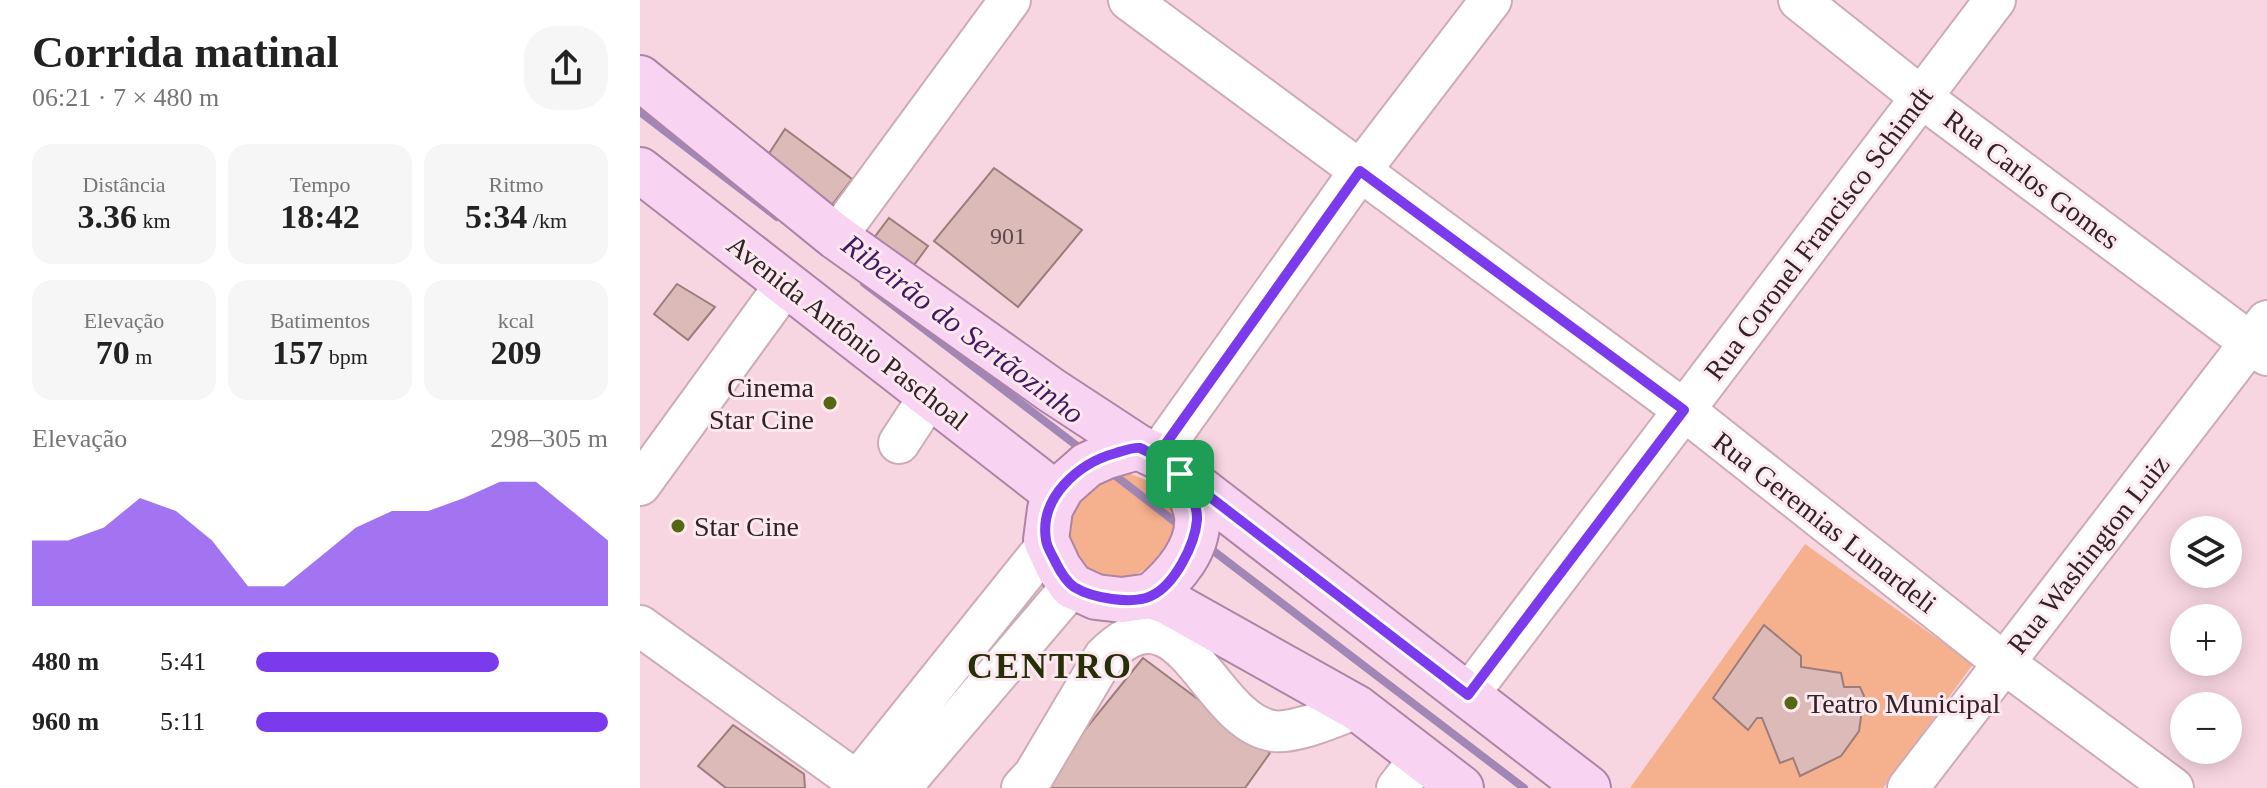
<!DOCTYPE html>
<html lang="pt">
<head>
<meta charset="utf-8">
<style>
	:root { --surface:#fff; --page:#f6f6f6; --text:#222; --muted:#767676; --accent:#7c3aed }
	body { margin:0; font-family:Georgia,serif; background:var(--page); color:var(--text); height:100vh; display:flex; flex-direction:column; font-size:30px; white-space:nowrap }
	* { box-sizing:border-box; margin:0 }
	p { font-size:26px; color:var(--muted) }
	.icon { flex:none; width:44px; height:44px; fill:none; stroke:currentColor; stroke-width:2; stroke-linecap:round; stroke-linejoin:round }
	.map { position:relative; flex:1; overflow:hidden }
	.side { display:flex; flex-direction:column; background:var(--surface); width:640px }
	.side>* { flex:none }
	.buttons { position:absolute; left:1530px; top:516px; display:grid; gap:16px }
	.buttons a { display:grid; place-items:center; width:72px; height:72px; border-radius:50%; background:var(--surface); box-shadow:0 4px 20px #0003; font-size:40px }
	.pin { position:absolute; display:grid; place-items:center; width:68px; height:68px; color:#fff; margin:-34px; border-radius:16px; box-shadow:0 4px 12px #0006 }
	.round { display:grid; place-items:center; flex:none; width:84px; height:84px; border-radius:32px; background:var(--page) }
	.summary { display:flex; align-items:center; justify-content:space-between; height:136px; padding:0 32px }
	h1 { font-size:44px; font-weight:800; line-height:60px }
	.stats { display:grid; grid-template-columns:repeat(3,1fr); gap:12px; height:136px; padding:8px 32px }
	.stats div { display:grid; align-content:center; border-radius:20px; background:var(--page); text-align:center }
	.stats b { font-size:34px; font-weight:800 }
	.stats small { font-size:22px; font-weight:400 }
	.stats p { font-size:22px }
	.chart { height:224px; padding:16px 32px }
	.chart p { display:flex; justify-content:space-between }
	.chart svg { width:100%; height:144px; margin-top:8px; fill:var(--accent); opacity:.7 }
	ul { padding:0 32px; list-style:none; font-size:26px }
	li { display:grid; grid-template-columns:128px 96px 1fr; align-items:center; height:60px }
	li i { height:20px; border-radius:10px; background:var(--accent) }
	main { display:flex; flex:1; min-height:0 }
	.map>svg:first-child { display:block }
	.green { fill:#f5b08e }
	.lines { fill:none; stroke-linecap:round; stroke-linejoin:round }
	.stream { stroke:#a287b6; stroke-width:8 }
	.building { fill:#dcbab8; stroke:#9c7d7b; stroke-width:2 }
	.minor-casing { stroke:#cdacb6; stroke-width:44 }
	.major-casing { stroke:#af83a5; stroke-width:48 }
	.minor { stroke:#fff; stroke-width:40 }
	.major { stroke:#f8d3f2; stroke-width:44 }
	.route-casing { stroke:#fff; stroke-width:16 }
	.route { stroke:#7c3aed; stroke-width:10 }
	.poi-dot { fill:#556712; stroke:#fce8ee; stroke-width:3 }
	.labels { text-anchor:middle; stroke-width:6; stroke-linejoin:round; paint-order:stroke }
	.number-label { font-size:24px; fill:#5a494b }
	.street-label { font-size:28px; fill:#2f2327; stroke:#fce8ee }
	.poi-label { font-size:28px; fill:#2f2327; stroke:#fce8ee; text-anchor:start }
	.water-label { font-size:30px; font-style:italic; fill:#431761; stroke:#fce8ee }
	.district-label { font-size:36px; font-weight:bold; letter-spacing:2px; fill:#262f08; stroke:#fce8ee }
</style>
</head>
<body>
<main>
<section class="side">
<div class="summary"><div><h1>Corrida matinal</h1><p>06:21 · 7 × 480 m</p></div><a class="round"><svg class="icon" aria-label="share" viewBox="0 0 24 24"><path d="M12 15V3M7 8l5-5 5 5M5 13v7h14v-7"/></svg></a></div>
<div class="stats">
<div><p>Distância</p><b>3.36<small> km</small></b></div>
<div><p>Tempo</p><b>18:42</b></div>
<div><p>Ritmo</p><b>5:34<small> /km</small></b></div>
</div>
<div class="stats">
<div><p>Elevação</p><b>70<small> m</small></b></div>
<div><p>Batimentos</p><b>157<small> bpm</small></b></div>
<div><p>kcal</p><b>209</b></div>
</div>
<div class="chart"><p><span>Elevação</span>298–305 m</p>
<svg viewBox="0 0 160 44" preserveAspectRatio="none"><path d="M0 44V24L10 24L20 20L30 11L40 15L50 24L60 38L70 38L80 29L90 20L100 15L110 15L120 11L130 6L140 6L150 15L160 24V44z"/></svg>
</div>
<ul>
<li><b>480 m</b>5:41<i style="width:69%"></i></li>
<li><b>960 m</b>5:11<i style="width:100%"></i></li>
</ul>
</section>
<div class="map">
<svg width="1627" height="788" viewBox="0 0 1627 788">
	<rect width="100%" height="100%" fill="#f8d6e1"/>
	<!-- green -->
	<path class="green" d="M 486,472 L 528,489 C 533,501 538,513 536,526 C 531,563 483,593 449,571 C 439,565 431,552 422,544 C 429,490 436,487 486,472 Z
		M 1165,544 L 1333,664 L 1243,788 L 990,788 Z"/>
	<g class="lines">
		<!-- stream -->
		<path class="stream" d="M 0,112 L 137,217
			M 224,283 L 445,452
			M 468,470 L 543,528
			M 567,546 L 884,788"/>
	</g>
	<!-- building -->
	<path class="building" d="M 145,129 L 212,179 L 191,206 L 128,155 Z
		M 354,168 L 442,230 L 378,307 L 294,241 Z
		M 249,218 L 288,246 L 269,272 L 230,243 Z
		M 37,284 L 75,307 L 48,340 L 14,314 Z
		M 1124,625 L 1161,656 L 1161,667 L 1201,673 L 1204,687 L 1220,687 L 1224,696 L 1219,731 L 1201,756 L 1160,776 L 1153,758 L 1140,763 L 1122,718 L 1117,718 L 1108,730 L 1073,698 Z
		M 503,658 L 630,753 L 605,788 L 398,788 Z
		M 93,725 L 164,774 L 165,788 L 86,788 L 58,766 Z"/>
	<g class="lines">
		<defs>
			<path id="minor" d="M 489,0 L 1044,410 L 1364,663 L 1533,788
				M 1159,0 L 1281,97 L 1627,355
				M 196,237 L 370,0
				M 259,443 L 289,397
				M 517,456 L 720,171 L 851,0
				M 0,485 L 146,284
				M 0,626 L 226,788
				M 828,695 L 1355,0
				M 212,788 L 407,545
				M 260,788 L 432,586
				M 382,788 L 394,775 L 464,657 C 543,577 567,721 633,731 C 656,734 695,716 717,708
				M 757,788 L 782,756
				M 1268,788 L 1627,321"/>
			<path id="major" d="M 0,78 L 196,237 L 411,390 L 498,447 L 517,456 L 948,788
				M 0,170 L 416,494
				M 498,447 L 467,456 L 447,465 L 422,487 L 410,509 L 406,540 L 419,568 L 432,586 L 456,597 L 482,600 L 511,596 L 528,602 L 717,708 L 821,788
				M 511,596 C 534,577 560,548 557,516 C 555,501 547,487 540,474"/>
		</defs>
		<!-- minor casing -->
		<use href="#minor" class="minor-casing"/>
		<!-- major casing -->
		<use href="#major" class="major-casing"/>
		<!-- minor -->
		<use href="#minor" class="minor"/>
		<!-- major -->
		<use href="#major" class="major"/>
	</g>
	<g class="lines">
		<defs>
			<path id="route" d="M 720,171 L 1044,410 L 828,695 L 540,474 C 547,488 558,504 557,520 C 555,544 535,585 511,596 C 492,605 452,598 434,587 C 427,582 420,571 416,563 C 413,556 407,548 406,540 C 399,497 439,463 476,453 C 483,451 493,447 500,448 C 505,450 511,454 517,456 Z"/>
		</defs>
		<!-- route casing -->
		<use href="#route" class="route-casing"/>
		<!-- route -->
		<use href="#route" class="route"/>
	</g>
	<!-- markers -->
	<g class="poi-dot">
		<circle cx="190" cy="403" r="8"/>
		<circle cx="38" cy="526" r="8"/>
		<circle cx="1151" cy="703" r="8"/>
	</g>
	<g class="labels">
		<!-- number labels -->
		<g class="number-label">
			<text x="368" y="244">901</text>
		</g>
		<!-- street labels -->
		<g class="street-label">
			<text transform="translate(1392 179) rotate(37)" y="10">Rua Carlos Gomes</text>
			<text transform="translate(1178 233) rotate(-53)" y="10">Rua Coronel Francisco Schimdt</text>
			<text transform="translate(208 332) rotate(38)" y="10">Avenida Antônio Paschoal</text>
			<text transform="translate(1185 522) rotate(38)" y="10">Rua Geremias Lunardeli</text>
			<text transform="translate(1448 554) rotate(-52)" y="10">Rua Washington Luiz</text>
		</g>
		<!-- poi labels -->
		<g class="poi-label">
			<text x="174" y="397" text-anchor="end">Cinema<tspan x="174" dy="32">Star Cine</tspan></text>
			<text x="54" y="536">Star Cine</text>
			<text x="1167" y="713">Teatro Municipal</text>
		</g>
		<!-- water labels -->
		<g class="water-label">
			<text transform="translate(323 329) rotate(37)" y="10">Ribeirão do Sertãozinho</text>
		</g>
		<!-- district labels -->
		<g class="district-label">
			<text x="410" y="678">CENTRO</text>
		</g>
	</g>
</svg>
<div class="buttons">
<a><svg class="icon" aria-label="layers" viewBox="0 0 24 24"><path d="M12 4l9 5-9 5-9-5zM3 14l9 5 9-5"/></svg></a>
<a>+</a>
<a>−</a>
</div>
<div class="pin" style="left:540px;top:474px;background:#1e9e55"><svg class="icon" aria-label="arrive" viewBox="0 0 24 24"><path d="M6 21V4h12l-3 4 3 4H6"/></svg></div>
</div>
</main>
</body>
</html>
